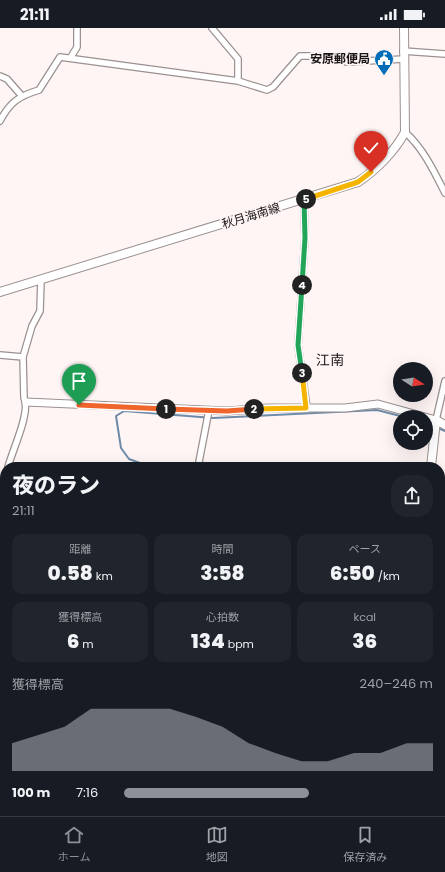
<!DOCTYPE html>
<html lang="ja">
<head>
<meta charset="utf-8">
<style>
	:root { --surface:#171b24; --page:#20242c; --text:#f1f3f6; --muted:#9ea1a6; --line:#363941; --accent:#8c9099 }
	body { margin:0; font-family:Poppins,"Noto Sans JP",sans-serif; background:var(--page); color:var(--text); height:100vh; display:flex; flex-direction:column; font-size:15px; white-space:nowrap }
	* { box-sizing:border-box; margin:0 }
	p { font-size:13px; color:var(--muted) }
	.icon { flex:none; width:22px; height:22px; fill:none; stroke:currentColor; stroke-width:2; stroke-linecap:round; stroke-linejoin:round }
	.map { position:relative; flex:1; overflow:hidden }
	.drawer { position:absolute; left:0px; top:434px; width:445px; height:354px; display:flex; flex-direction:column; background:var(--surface); border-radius:16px 16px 0 0; box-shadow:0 4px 16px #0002 }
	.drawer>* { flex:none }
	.needle { width:26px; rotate:102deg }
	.controls { position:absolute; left:393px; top:334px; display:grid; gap:8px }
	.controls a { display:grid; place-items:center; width:40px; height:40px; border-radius:50%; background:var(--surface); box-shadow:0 4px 16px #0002; font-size:20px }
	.pin { position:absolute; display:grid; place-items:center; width:34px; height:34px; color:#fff; margin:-41px -17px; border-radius:50% 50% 50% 0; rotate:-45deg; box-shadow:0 0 4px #0007 }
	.pin .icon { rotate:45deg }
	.km { position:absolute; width:20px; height:20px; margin:-10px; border-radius:50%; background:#222; color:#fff; font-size:11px; line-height:20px; text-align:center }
	.round { display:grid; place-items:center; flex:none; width:42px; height:42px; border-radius:16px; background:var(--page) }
	.head { display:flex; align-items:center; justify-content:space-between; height:68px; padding:0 12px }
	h1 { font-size:22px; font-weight:800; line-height:30px }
	.stats { display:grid; grid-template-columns:repeat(3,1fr); gap:6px; height:68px; padding:4px 12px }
	.stats div { display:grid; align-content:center; border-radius:10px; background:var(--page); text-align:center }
	.stats b { font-size:20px; font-weight:800 }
	.stats small { font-size:11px; font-weight:400 }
	.stats p { font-size:11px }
	.chart { height:112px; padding:8px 12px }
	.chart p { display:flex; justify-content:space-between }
	.chart svg { width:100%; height:72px; margin-top:4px; fill:var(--accent); opacity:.7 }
	ul { padding:0 12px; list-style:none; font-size:13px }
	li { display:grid; grid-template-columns:64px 48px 1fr; align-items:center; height:30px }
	li i { height:10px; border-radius:5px; background:var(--accent) }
	.status { display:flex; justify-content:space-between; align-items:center; height:28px; padding:0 20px; background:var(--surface); direction:ltr }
	.status svg { height:11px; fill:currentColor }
	.tabs { display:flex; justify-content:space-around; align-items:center; height:56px; border-top:1px solid var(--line); background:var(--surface); font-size:11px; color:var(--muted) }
	.tabs a { display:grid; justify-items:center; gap:2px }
	.tabs .on { color:var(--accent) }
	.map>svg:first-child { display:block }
	.forest { fill:url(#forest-crowns) }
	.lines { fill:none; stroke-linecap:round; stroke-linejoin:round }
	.stream { stroke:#6e8ba9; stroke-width:2 }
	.minor-casing { stroke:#9b9191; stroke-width:8 }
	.tertiary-casing { stroke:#9b9191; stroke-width:9 }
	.secondary-casing { stroke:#9b9191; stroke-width:10 }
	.minor { stroke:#fff; stroke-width:5.5 }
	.tertiary { stroke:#fff; stroke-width:7 }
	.secondary { stroke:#fff; stroke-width:8 }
	.split-1-casing { stroke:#fff; stroke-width:8 }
	.split-2-casing { stroke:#fff; stroke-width:8 }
	.split-3-casing { stroke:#fff; stroke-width:8 }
	.split-4-casing { stroke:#fff; stroke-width:8 }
	.split-5-casing { stroke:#fff; stroke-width:8 }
	.split-6-casing { stroke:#fff; stroke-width:8 }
	.split-1 { stroke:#f0652b; stroke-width:5 }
	.split-2 { stroke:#f0652b; stroke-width:5 }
	.split-3 { stroke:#f5b400; stroke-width:5 }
	.split-4 { stroke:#22a559; stroke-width:5 }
	.split-5 { stroke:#22a559; stroke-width:5 }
	.split-6 { stroke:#f5b400; stroke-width:5 }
	.labels { text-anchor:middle; stroke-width:3.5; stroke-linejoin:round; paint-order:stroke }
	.poi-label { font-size:12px; font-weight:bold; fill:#191515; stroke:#fef5f4; text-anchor:end }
	.street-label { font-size:12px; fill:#191515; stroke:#fef5f4 }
	.quarter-label { font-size:14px; fill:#191515; stroke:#fef5f4 }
</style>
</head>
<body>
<div class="status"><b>21:11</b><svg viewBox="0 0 49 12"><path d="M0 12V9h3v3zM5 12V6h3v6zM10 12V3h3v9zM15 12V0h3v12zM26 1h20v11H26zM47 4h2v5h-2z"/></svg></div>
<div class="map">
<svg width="445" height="788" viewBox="0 0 445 788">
	<defs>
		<pattern id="forest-crowns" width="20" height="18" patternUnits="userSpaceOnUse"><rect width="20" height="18" fill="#fbbbbb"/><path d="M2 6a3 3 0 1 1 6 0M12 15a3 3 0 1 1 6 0" fill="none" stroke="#d7a0a0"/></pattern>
	</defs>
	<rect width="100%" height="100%" fill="#fef5f4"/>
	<!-- forest -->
	<path class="forest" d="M 5,721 L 5,783 L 92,783 L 91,788 L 0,788 L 0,721 Z"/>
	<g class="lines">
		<!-- stream -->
		<path class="stream" d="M 426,394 L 434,398
			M 438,400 L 445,403
			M 151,439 L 129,431 L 121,420 L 116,388 L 124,383 L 213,390 L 377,382 L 404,389
			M 0,501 L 5,501"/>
		<defs>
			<path id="minor" d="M 212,0 L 238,31 L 238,53
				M 403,23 L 445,26
				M 71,29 L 77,19 L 77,0
				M 0,48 L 7,51 L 21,67
				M 0,93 C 10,74 19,68 39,62 L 60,29 L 238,53 L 267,62 L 273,59 L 300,28 L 322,28 L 347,34 L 404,31
				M 405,104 C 423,120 434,143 445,165
				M 304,171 L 305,210 L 298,317 L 307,380
				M 0,327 L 23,329
				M 436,392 L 445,353
				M 8,439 C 12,423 31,384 24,370 L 23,329 L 32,298 L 40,283 L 41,252
				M 198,439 L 209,382
				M 5,452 L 4,477 L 5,487
				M 0,496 L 5,497
				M 0,560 L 5,526
				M 440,689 L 445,690
				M 344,783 L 353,788"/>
			<path id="tertiary" d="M 26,374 L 227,383 L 268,380 L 345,380 L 378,376 L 436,392"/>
			<path id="secondary" d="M 0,264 L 358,154 C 376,142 395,123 405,104 L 404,0
				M 431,439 L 436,392 L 445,397
				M 343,788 L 344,783"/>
		</defs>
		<!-- minor casing -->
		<use href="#minor" class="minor-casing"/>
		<!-- tertiary casing -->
		<use href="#tertiary" class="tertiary-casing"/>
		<!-- secondary casing -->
		<use href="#secondary" class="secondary-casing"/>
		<!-- minor -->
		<use href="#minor" class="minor"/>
		<!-- tertiary -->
		<use href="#tertiary" class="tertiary"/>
		<!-- secondary -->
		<use href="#secondary" class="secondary"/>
	</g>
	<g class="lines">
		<defs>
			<path id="split-1" d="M 79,377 L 166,381"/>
			<path id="split-2" d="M 166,381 L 227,383 L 254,381"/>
			<path id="split-3" d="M 254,381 L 306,380 L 302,345"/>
			<path id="split-4" d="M 302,345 L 298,317 L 302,257"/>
			<path id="split-5" d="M 302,257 L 305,210 L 304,171 L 306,171"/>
			<path id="split-6" d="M 306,171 L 358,154 L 371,144"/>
		</defs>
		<!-- split-1 casing -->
		<use href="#split-1" class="split-1-casing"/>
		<!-- split-2 casing -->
		<use href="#split-2" class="split-2-casing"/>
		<!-- split-3 casing -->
		<use href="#split-3" class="split-3-casing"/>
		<!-- split-4 casing -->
		<use href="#split-4" class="split-4-casing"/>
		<!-- split-5 casing -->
		<use href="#split-5" class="split-5-casing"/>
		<!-- split-6 casing -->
		<use href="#split-6" class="split-6-casing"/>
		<!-- split-1 -->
		<use href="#split-1" class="split-1"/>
		<!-- split-2 -->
		<use href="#split-2" class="split-2"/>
		<!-- split-3 -->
		<use href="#split-3" class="split-3"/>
		<!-- split-4 -->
		<use href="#split-4" class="split-4"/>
		<!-- split-5 -->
		<use href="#split-5" class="split-5"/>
		<!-- split-6 -->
		<use href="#split-6" class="split-6"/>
	</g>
	<!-- icons -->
	<defs>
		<symbol id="civic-pin" viewBox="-11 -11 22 30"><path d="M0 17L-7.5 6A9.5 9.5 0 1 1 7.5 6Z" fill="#016cb7" stroke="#fef5f4"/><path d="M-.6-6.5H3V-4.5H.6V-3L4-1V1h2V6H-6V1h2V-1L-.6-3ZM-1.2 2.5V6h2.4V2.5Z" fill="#fff"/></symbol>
	</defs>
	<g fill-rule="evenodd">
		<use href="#civic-pin" x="373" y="20" width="22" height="30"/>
	</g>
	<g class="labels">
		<!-- poi labels -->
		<g class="poi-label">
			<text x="370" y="35">安原郵便局</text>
		</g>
		<!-- street labels -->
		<g class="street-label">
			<text transform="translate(251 188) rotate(-17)" y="4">秋月海南線</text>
		</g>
		<!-- quarter labels -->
		<g class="quarter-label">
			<text x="330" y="337">江南</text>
		</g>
	</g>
</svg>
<div class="controls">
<a><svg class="needle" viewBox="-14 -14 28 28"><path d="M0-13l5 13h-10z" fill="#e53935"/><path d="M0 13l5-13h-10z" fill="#9ea1a6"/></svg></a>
<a><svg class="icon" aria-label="locate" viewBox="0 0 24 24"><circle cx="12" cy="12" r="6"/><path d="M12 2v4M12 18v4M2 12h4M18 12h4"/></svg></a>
</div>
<div class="pin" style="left:79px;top:377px;background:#1e9e55"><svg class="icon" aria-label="arrive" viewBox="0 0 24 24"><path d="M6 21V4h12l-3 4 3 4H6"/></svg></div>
<div class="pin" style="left:371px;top:144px;background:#d93025"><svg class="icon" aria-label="check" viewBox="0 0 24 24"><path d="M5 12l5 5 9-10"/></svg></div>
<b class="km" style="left:166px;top:381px">1</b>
<b class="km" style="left:254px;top:381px">2</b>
<b class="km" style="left:302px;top:345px">3</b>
<b class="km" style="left:302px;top:257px">4</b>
<b class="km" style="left:306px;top:171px">5</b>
<section class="drawer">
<div class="head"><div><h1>夜のラン</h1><p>21:11</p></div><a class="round"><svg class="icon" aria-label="share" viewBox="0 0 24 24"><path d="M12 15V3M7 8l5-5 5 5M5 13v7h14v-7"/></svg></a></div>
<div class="stats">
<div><p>距離</p><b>0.58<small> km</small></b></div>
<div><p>時間</p><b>3:58</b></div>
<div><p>ペース</p><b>6:50<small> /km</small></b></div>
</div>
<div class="stats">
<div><p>獲得標高</p><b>6<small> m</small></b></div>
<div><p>心拍数</p><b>134<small> bpm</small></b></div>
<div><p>kcal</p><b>36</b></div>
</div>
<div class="chart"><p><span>獲得標高</span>240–246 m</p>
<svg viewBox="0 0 160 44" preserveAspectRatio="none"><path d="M0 44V27L10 22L20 17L30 6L40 6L50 6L60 6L70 11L80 17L90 27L100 33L110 38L120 38L130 33L140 33L150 27L160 27V44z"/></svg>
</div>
<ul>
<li><b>100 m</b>7:16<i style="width:60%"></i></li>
</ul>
</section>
</div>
<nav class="tabs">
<a class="on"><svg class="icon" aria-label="home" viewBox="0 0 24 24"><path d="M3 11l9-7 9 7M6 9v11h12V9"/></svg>ホーム</a>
<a><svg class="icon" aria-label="map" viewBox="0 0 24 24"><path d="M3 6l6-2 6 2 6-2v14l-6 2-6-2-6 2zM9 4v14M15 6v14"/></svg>地図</a>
<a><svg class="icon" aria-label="saved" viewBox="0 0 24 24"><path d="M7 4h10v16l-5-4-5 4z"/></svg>保存済み</a>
</nav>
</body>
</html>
